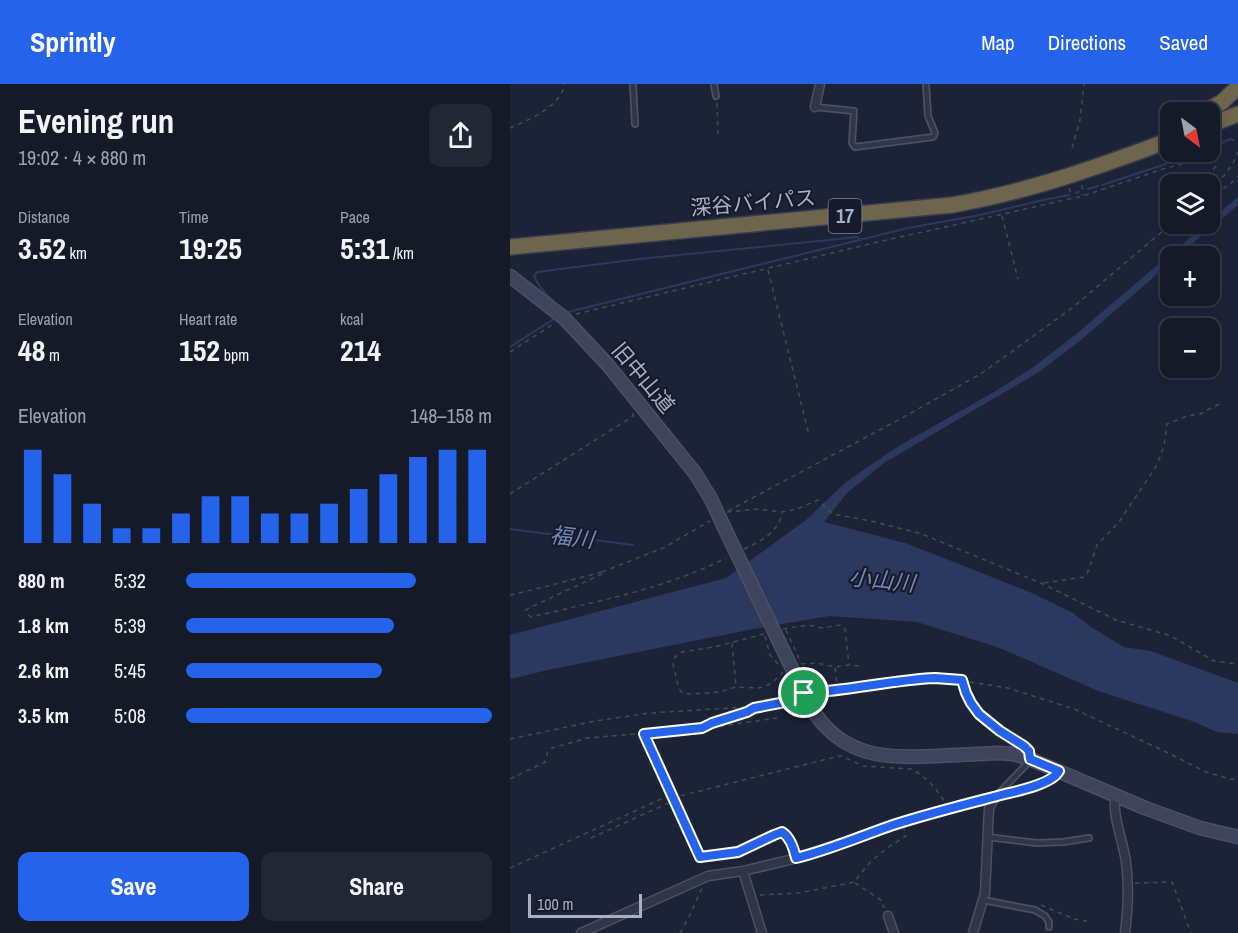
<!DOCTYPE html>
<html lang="en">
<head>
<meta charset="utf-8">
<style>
	:root { --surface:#151a29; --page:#222735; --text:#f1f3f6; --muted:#9da1a8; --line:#343846; --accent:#2563eb }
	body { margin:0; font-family:"Archivo Narrow","Noto Sans JP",sans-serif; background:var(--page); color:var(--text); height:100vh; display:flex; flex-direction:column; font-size:22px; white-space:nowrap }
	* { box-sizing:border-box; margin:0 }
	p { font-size:20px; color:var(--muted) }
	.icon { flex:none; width:33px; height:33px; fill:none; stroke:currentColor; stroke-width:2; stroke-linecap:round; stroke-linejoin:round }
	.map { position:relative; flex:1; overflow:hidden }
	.drawer { display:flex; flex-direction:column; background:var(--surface); width:510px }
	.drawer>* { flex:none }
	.needle { width:39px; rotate:148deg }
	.fabs { position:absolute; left:650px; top:18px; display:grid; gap:12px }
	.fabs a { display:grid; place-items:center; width:60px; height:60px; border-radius:12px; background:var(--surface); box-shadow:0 3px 9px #0003,0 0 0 2px var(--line); font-size:30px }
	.scale { position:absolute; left:18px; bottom:15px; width:114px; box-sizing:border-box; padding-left:6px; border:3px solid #a9afc5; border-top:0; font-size:16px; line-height:21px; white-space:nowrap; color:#a9afc5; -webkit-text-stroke:4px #161b2b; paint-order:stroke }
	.pin { position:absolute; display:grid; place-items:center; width:51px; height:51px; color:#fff; margin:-26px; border:3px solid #fff; border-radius:50%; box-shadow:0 2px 6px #0007 }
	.round { display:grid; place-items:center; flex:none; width:63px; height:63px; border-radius:12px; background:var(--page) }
	.summary { display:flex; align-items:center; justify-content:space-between; height:102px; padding:0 18px }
	h1 { font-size:33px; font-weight:700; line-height:45px }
	.metrics { display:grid; grid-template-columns:repeat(3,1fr); gap:9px; height:102px; padding:6px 18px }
	.metrics div { display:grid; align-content:center }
	.metrics b { font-size:30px; font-weight:700 }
	.metrics small { font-size:16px; font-weight:400 }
	.metrics p { font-size:16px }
	.chart { height:168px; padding:12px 18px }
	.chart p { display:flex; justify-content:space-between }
	.chart svg { width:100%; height:108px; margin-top:6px; stroke:var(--accent); stroke-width:6 }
	.button { display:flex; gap:12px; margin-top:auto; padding:12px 18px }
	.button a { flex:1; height:69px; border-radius:12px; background:var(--accent); color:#fff; font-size:24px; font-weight:700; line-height:69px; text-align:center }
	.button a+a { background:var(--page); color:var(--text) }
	ul { padding:0 18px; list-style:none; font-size:20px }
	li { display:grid; grid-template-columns:96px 72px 1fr; align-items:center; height:45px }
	li i { height:15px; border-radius:8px; background:var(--accent) }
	header { display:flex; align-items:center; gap:36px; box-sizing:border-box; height:84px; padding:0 30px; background:var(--accent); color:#fff }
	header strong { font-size:28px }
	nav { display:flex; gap:33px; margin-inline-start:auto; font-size:21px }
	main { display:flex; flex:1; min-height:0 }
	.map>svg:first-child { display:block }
	.water { fill:#2c395e }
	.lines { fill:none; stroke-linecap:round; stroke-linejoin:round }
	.stream { stroke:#2c395e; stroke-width:2 }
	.lane-casing { stroke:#4b5062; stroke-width:8 }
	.street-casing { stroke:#4b5062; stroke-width:11 }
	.secondary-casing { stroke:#4b5062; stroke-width:15 }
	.highway-casing { stroke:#383d4e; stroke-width:18 }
	.path { stroke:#3c4e55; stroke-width:1.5; stroke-dasharray:4.5 4.5; stroke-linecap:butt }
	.lane { stroke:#303647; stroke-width:4.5 }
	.street { stroke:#303647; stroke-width:8 }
	.secondary { stroke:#3d445b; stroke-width:12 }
	.highway { stroke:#6e664c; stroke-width:15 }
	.secondary-bridge-casing { stroke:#4b5062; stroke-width:15; stroke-linecap:butt }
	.secondary-bridge { stroke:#3d445b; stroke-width:12 }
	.route-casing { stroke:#fff; stroke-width:12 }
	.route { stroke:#2563eb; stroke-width:8 }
	.labels { text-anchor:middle; stroke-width:4.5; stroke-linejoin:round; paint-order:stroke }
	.shield { fill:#161b2b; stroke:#7d8397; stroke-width:1.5 }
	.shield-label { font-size:20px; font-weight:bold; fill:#a9afc5 }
	.street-label { font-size:21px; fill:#a9afc5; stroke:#161b2b }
	.water-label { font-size:22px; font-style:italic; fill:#7687b5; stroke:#161b2b }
</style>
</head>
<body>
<header>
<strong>Sprintly</strong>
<nav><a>Map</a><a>Directions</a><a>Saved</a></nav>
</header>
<main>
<section class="drawer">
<div class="summary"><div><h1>Evening run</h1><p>19:02 · 4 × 880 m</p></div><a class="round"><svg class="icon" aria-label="share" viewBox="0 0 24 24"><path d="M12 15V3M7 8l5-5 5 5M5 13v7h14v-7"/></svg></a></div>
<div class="metrics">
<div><p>Distance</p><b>3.52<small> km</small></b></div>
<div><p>Time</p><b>19:25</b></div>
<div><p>Pace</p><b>5:31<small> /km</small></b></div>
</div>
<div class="metrics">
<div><p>Elevation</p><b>48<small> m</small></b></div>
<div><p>Heart rate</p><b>152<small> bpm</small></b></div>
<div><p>kcal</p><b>214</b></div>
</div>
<div class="chart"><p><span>Elevation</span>148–158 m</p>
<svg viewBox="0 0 160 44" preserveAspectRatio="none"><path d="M5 44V6M15 44V16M25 44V28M35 44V38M45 44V38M55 44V32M65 44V25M75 44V25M85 44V32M95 44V32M105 44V28M115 44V22M125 44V16M135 44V9M145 44V6M155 44V6"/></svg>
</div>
<ul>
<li><b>880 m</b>5:32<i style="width:75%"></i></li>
<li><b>1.8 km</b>5:39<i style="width:68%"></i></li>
<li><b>2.6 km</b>5:45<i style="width:64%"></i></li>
<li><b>3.5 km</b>5:08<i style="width:100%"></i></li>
</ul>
<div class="button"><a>Save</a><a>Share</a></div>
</section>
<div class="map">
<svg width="728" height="849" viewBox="0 0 728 849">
	<rect width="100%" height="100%" fill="#1c2337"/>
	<!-- water -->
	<path class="water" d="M 728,113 L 728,121 L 668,172 L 660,172 L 660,179 L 571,256 L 529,288 L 374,379 L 337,409 L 314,438 L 395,459 L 444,478 L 522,509 L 563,529 L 581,543 L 614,563 L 641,567 L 728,599 L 728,650 L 707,648 L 682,637 L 588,607 L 490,564 L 407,538 L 319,532 L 244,545 L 38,586 L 0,595 L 0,551 L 216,494 L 296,436 L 336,398 L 387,363 L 484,308 L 522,284 L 565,251 L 696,140 L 699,140 L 699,137 Z"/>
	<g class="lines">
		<!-- stream -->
		<path class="stream" d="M 699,65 L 720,55 L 724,56
			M 592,101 L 692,68
			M 578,105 L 588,102
			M 566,109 L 569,108
			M 48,222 C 39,213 29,204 24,192 L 27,188 L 129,175 L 348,153 L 350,156
			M 54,229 L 398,144 L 470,131 L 538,115 L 559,111
			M 0,263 L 44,235
			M 0,445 L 123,461"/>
		<defs>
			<path id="lane" d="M 123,0 L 125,40
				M 204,0 L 206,12
				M 305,23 L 344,27 L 342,59 L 345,63 L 423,53 L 425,49 L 418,32 L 416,0
				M 297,609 L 328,607 L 415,595 L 452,596 L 456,609 L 461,619 L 469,630 L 490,647 L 514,662 L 519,667 L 520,675 L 515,682 L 488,710
				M 478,753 L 526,759 L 553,758 L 579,754
				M 473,816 L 525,826 L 535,832 L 539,838 L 539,843"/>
			<path id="street" d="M 305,23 L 310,0
				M 606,713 C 601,729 614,760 616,778 C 619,801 618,826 615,849
				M 233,787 L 252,849
				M 378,832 L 384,849
				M 71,849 L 198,792 L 233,787 L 296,772 L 392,738 L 461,718 L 500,709 L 535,698 L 544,694 L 549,688
				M 463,849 L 475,809 L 479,724 L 486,712"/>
			<path id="secondary" d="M 0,192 L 54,234 L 98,281 L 185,389 L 201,415 L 213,441
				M 286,593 C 294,609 302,628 314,641 C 345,675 385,674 427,672 C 447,671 467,670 488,669 L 503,670 L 520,675 L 635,724 L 690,744 L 728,753"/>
			<path id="highway" d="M 694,28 L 712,18 L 728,3
				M 699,41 L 728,30
				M 0,163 L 442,121 C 518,108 588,83 660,56"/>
		</defs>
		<!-- lane casing -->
		<use href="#lane" class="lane-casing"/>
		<!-- street casing -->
		<use href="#street" class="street-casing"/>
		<!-- secondary casing -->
		<use href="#secondary" class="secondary-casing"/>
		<!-- highway casing -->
		<use href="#highway" class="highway-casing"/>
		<!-- path -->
		<path class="path" d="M 207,19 L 208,52
			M 0,44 C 20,35 49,24 55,0
			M 562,64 L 570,36 L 574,0
			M 572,101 L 573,111
			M 559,104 L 562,113
			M 699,106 C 712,95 722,84 728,68
			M 699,116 L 722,98 L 728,92
			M 492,132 L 508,195
			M 258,186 L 299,351
			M 66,230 L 368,158 L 573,112 L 653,85 L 699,73 L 703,74 L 707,79 L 706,82 L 691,100
			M 0,268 L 45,239
			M 0,410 L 120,334 L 123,332 L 123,329
			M 218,427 L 392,334 L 472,289 L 562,224 L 661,140
			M 217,428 L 248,425 L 272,428 L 287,425 L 308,416 L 323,430 L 361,437 L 412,450 L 533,500 L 606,536 L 661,552 L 704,577 L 728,580
			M 234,465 C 251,457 268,449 272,429
			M 92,488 L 153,464 L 200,437
			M 534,499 L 574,493 L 577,490 L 587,461 L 609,438 L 647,381 L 654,362 L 657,340 L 677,332 L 690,330 L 709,320
			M 0,511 L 34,503 L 92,488 L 94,489 L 19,524 L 16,526 L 17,530 L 21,533 C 88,517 155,505 216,474
			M 273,545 L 298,541 L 312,544 L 330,541 L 335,545 L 339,581
			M 276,546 L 291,579
			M 254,550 L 204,563 L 172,568 L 165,573 L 163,580 L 169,605 L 173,609 L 178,610 L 210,608 L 226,603 L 248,604 L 254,603 L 263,598 L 273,588
			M 255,552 L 260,571 L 269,581
			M 222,559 L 226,602
			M 291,580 L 307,579 L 325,583 L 339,581 L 349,582
			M 325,584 L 327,600
			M 460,598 L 498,604 L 564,625 L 652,666 L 696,688 L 720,695 L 728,695
			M 192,644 L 203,639 L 237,628 L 244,624 L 285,616
			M 135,652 L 194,784
			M 0,655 L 85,637 L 140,629 L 237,623 L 272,617 L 285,613
			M 0,695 L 35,678 L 38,667 L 42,664 L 77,654 L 198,644 L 267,634
			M 162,714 L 329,672 L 332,672 L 353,682 L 401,685 C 414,691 426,704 434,717
			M 81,754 L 163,717
			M 191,773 L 228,768 L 264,751 L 272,748 L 276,751 L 285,767
			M 0,784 L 160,711
			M 345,799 L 371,816 L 374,824
			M 625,799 L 662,798 L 681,849
			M 250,811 L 289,809 L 344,798 L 361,777 L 380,762 L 396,752 L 394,745
			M 531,821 L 564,835 L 577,837
			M 170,849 L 179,833 L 192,804"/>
		<!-- lane -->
		<use href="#lane" class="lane"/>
		<!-- street -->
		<use href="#street" class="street"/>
		<!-- secondary -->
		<use href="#secondary" class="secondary"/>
		<!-- highway -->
		<use href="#highway" class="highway"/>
		<defs>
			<path id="secondary-bridge" d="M 213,441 L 286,593"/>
		</defs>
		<!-- secondary-bridge casing -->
		<use href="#secondary-bridge" class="secondary-bridge-casing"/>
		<!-- secondary-bridge -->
		<use href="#secondary-bridge" class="secondary-bridge"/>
	</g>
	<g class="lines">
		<defs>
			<path id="route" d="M 425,594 L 452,596 L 456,609 L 461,619 L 469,630 L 490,647 L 514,662 L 519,667 L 520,675 L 549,687 C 542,700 508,707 495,710 C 457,720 420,729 383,741 C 351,752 319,766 286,774 C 284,765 280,753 272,748 L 264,751 L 228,768 L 190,773 L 134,650 L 192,644 L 202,639 L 237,628 L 244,624 L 296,614 L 294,609 C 338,607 381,596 425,594 Z"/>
		</defs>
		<!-- route casing -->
		<use href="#route" class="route-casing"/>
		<!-- route -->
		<use href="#route" class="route"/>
	</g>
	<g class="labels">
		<!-- shield labels -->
		<rect class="shield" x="318.5" y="115" width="33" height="34" rx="4.5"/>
		<g class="shield-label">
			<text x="335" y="139">17</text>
		</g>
		<!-- street labels -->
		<g class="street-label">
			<text transform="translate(243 119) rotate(-5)" y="7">深谷バイパス</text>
			<text transform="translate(133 294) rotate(50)" y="7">旧中山道</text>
		</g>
		<!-- water labels -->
		<g class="water-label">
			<text transform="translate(62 453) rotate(7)" y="8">福川</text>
			<text transform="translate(372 496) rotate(6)" y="8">小山川</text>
		</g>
	</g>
</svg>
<div class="fabs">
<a><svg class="needle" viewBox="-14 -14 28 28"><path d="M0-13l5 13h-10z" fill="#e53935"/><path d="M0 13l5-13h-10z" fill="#9da1a8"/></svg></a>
<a><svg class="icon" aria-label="layers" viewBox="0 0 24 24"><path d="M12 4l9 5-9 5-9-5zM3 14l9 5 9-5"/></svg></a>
<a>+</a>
<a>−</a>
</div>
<div class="scale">100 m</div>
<div class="pin" style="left:294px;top:609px;background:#1e9e55"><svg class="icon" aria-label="arrive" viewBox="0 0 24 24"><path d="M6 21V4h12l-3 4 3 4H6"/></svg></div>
</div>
</main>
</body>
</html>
